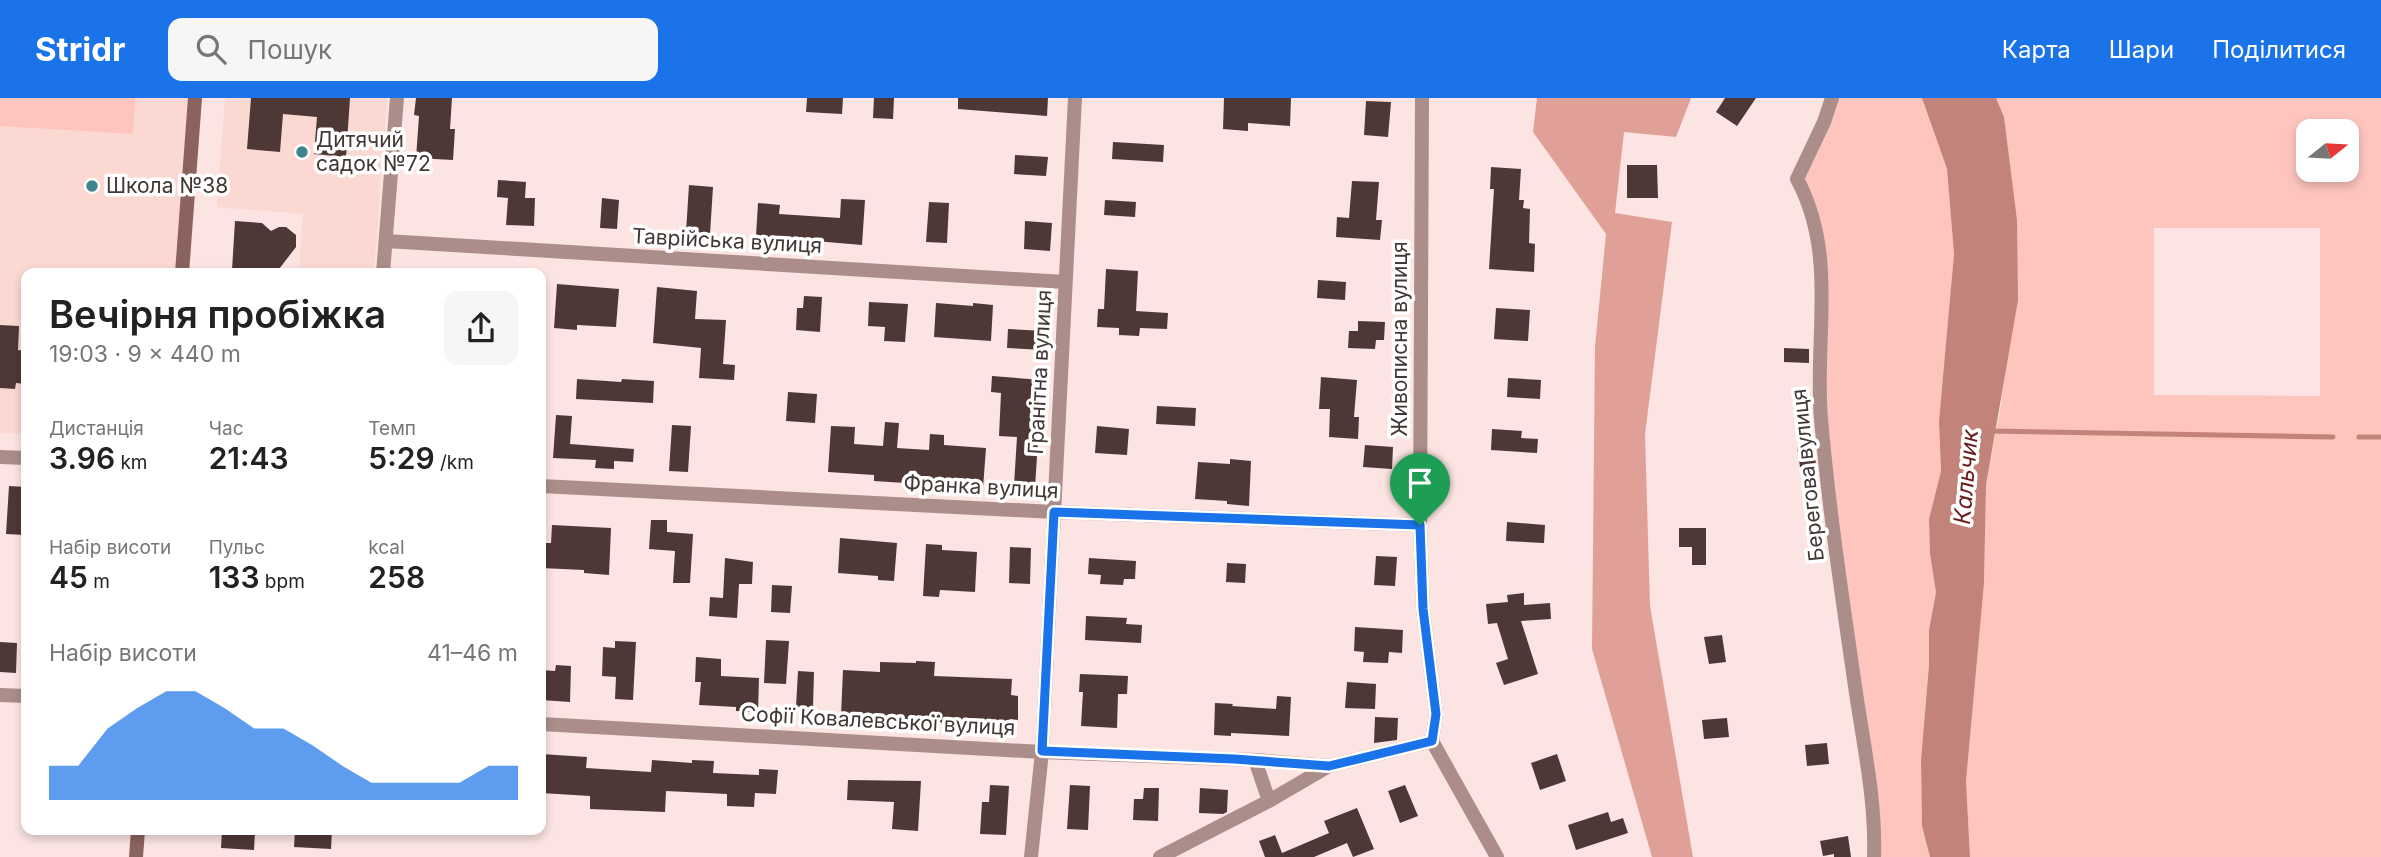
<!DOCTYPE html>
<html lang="uk">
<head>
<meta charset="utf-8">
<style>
	:root { --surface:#fff; --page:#f6f6f6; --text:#222; --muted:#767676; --accent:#1a73e8 }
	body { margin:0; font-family:Inter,sans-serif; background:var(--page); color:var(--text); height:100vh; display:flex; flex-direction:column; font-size:26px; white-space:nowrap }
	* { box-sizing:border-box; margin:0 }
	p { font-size:23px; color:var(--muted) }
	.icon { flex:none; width:38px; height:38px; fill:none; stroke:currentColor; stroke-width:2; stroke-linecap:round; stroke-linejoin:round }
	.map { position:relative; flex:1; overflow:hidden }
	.details { position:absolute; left:21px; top:170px; width:525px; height:567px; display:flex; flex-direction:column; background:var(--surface); border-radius:14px; box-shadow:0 4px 10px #0003 }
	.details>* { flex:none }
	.needle { width:46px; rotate:72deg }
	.tools { position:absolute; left:2296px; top:21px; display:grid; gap:14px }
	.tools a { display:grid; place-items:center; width:63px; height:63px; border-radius:14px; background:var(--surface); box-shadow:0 4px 10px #0003; font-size:35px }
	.pin { position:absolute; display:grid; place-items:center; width:60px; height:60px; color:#fff; margin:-72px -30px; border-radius:50% 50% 50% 0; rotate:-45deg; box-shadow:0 0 7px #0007 }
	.pin .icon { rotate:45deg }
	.round { display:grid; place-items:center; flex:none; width:74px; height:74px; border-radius:14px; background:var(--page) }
	.overview { display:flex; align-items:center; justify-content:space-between; height:119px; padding:0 28px }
	h1 { font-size:38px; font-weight:600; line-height:52px }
	.stats { display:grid; grid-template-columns:repeat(3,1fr); gap:10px; height:119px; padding:7px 28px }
	.stats div { display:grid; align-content:center }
	.stats b { font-size:30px; font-weight:600 }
	.stats small { font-size:19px; font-weight:400 }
	.stats p { font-size:19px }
	.chart { height:196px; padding:14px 28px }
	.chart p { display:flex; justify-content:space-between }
	.chart svg { width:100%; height:126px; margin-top:7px; fill:var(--accent); opacity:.7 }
	header { display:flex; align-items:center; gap:42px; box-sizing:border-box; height:98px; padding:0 35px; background:var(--accent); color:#fff }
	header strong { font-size:33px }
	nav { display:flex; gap:38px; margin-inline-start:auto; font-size:24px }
	.search { width:490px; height:63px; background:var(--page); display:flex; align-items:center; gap:18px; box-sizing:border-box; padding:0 24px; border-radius:14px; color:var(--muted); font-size:26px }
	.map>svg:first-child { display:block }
	.built { fill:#fcd8d2 }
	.green { fill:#fdc5be; fill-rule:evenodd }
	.forest { fill:#e1a097 }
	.water { fill:#c2837b }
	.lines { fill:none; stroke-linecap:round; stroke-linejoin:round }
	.stream { stroke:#c2837b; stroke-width:5 }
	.building { fill:#4e3835 }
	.street { stroke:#ab8e8a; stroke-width:14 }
	.secondary { stroke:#8b625d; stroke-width:14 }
	.route-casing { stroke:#fff; stroke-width:14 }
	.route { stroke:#1a73e8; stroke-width:9 }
	.poi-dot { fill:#3f858f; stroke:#fff; stroke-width:2.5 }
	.labels { text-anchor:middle; stroke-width:7; stroke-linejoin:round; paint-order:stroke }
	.poi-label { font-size:21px; fill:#423735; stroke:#fff; text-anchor:start }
	.street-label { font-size:21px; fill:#423735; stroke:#fff }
	.water-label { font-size:23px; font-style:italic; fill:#691d19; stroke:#fff }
</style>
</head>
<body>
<header>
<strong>Stridr</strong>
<div class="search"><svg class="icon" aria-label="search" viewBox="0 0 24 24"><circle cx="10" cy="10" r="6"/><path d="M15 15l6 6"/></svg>Пошук</div>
<nav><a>Карта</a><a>Шари</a><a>Поділитися</a></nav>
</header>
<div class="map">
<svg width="2381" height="759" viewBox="0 0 2381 759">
	<rect width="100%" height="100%" fill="#fbe4e1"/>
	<!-- built -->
	<path class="built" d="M 0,0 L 190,0 L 177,175 L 26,175 L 26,336 L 0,335 Z
		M 225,0 L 387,0 L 374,175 L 299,174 L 303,116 L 217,109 Z"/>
	<!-- green -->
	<path class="green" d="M 0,0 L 135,0 L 133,36 L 0,28 Z
		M 1832,0 L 1922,0 L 1947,71 L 1954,156 L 1939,323 L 1941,373 L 1929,421 L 1930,456 L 1936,494 L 1929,532 L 1929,567 L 1921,662 L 1922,728 L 1930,759 L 1874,759 L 1821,321 L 1822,168 L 1797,81 Z
		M 1996,0 L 2381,0 L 2381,759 L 1970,759 L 1966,683 L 1984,485 L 1986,387 L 2001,308 L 2017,122 L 2004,19 ZM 2308,33 L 2347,33 L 2347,72 L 2308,72 ZM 2154,130 L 2320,130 L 2320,298 L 2154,297 Z"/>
	<!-- forest -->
	<path class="forest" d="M 1537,0 L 1691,0 L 1676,39 L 1624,34 L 1615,115 L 1672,124 L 1645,336 L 1650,508 L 1693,759 L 1652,759 L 1592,551 L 1595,249 L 1606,136 L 1533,34 Z"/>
	<!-- water -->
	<path class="water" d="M 1922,0 L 1996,0 L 2004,19 L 2017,122 L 2018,202 L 1986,387 L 1984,485 L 1966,683 L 1970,759 L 1930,759 L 1922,728 L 1921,662 L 1929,567 L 1929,532 L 1936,494 L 1930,456 L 1929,421 L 1941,373 L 1939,323 L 1954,156 L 1947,71 Z"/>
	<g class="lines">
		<!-- stream -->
		<path class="stream" d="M 1990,333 L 2333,339
			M 2359,339 L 2381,339"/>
	</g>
	<!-- building -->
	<path class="building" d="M 251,0 L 350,0 L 346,59 L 314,56 L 317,19 L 283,16 L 280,54 L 247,51 Z
		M 416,0 L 452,0 L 450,31 L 455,31 L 453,62 L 416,60 L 419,18 L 414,17 Z
		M 807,0 L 843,0 L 842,16 L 806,14 Z
		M 874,0 L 894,0 L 893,21 L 873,20 Z
		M 958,0 L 1048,0 L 1047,18 L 958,11 Z
		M 1224,0 L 1291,0 L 1290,28 L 1248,25 L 1248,33 L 1223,31 Z
		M 1725,0 L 1756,0 L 1737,28 L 1716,14 Z
		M 1366,3 L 1391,4 L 1388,39 L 1364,37 Z
		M 1113,44 L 1164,47 L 1163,64 L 1112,61 Z
		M 1015,57 L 1048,59 L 1046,78 L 1014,76 Z
		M 1627,67 L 1657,67 L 1658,100 L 1627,100 Z
		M 1491,69 L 1521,71 L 1519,102 L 1524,102 L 1523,110 L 1530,111 L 1529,145 L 1535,146 L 1534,174 L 1489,171 L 1494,91 L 1490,91 Z
		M 498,82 L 526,84 L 525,100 L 535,100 L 534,128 L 506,127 L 508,100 L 497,99 Z
		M 1352,83 L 1379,84 L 1376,122 L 1382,122 L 1380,142 L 1336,139 L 1337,119 L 1349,120 Z
		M 689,87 L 713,89 L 710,136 L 686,134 Z
		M 602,100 L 619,102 L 617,131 L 600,130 Z
		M 841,101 L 865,102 L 862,147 L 756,138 L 758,105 L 780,107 L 779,116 L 840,120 Z
		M 1105,102 L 1136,104 L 1135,119 L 1104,117 Z
		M 929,104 L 949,105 L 947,145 L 926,144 Z
		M 235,123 L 262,125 L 271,133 L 279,129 L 286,129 L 296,137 L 296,149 L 276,175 L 232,172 Z
		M 1025,123 L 1052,125 L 1050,153 L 1024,151 Z
		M 1106,171 L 1138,173 L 1136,213 L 1168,215 L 1167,231 L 1140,230 L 1139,238 L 1119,237 L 1119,230 L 1097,229 L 1098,211 L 1104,211 Z
		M 1318,182 L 1346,184 L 1345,202 L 1317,200 Z
		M 557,186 L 619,191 L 616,229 L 577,227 L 577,232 L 554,230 Z
		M 657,189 L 697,193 L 695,221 L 726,222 L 723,266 L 735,267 L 734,282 L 699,280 L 701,250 L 653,245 Z
		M 804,198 L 822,199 L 820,234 L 796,232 L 797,210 L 803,210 Z
		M 869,204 L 908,206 L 905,244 L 884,243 L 885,229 L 868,228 Z
		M 936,205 L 973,208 L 973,205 L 993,207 L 991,243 L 934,239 Z
		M 1496,210 L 1530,212 L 1528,243 L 1494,241 Z
		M 1358,223 L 1385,224 L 1384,242 L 1376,242 L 1375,251 L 1348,250 L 1349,233 L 1358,233 Z
		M 0,227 L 19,228 L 18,252 L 26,253 L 26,286 L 16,285 L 15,291 L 0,290 Z
		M 1008,231 L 1044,233 L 1043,252 L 1007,250 Z
		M 1784,250 L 1809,251 L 1809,265 L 1784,264 Z
		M 992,278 L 1042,282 L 1035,389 L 1014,387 L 1017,339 L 999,338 L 1001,295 L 991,294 Z
		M 1321,279 L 1357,282 L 1354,319 L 1359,319 L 1358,341 L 1329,339 L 1330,311 L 1319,311 Z
		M 1508,280 L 1541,282 L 1540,301 L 1507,299 Z
		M 577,281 L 621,284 L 622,281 L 654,283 L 653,305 L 576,301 Z
		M 788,294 L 817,296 L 815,325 L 786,323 Z
		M 1157,308 L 1196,310 L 1195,328 L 1156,326 Z
		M 556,317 L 572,318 L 570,346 L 634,351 L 633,364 L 614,363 L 614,371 L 595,370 L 596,362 L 553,360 Z
		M 885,324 L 899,325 L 897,350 L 929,352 L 930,336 L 944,337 L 944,347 L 986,350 L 983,390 L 874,383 L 874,377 L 828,374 L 831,328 L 855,329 L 854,346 L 883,348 Z
		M 672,327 L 691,328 L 688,374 L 669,373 Z
		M 1097,328 L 1129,331 L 1127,357 L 1095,355 Z
		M 1492,331 L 1522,333 L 1521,340 L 1538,341 L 1537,355 L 1491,352 Z
		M 1814,346 L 1816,368 L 1800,369 L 1797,348 Z
		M 1365,347 L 1393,349 L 1392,371 L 1363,369 Z
		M 1230,361 L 1251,363 L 1249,408 L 1227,406 L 1227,403 L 1195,401 L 1198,364 L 1230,366 Z
		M 9,388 L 26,389 L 25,437 L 6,436 Z
		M 651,422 L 667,422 L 667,434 L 693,436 L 690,485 L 673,485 L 675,453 L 649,451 Z
		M 1507,424 L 1545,427 L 1544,445 L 1506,443 Z
		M 552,427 L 611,430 L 609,477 L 584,475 L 584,472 L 541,470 L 542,445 L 551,445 Z
		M 1679,430 L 1706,430 L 1706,467 L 1692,467 L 1692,449 L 1679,449 Z
		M 840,440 L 897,445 L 894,483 L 878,482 L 878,478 L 838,475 Z
		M 926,446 L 942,447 L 942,452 L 977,454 L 975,494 L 940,492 L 939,499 L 923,498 Z
		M 1010,449 L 1031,450 L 1030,486 L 1009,485 Z
		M 1376,458 L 1397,459 L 1395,488 L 1374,487 Z
		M 725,460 L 753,464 L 752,486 L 739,486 L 737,520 L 709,518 L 710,499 L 723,500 Z
		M 1089,460 L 1136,463 L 1135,481 L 1124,481 L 1123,487 L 1100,486 L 1101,477 L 1088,476 Z
		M 1227,465 L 1246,466 L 1245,485 L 1226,484 Z
		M 772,487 L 792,488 L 790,515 L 771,514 Z
		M 1524,495 L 1524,507 L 1550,505 L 1551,521 L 1521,523 L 1538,576 L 1504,587 L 1496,565 L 1508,561 L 1497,525 L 1488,526 L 1486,506 L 1508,504 L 1507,497 Z
		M 1086,518 L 1127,520 L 1126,526 L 1142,527 L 1141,545 L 1085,542 Z
		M 1355,529 L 1403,532 L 1402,555 L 1389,554 L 1388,565 L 1363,564 L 1364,554 L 1354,553 Z
		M 1722,537 L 1726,564 L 1709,566 L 1704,539 Z
		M 766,542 L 789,543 L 786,586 L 764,585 Z
		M 615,543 L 636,544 L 633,602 L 615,601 L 616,579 L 602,578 L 603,549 L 615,550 Z
		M 0,544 L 17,545 L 16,575 L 0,574 Z
		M 696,559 L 721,561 L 721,578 L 759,580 L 758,614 L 736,613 L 736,609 L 699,607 L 701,584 L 695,584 Z
		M 916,563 L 935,564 L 934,578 L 1012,581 L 1011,597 L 1018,598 L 1018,622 L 1010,621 L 1009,628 L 978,627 L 841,617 L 843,572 L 880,574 L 880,564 L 916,565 Z
		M 556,567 L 571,568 L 570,604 L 541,602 L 541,572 L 555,573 Z
		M 798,573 L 814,574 L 813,610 L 796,609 Z
		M 1080,576 L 1128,578 L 1127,596 L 1118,596 L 1117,630 L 1081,628 L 1083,594 L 1079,594 Z
		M 1347,584 L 1376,586 L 1375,611 L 1345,610 Z
		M 1277,598 L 1291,599 L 1289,638 L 1231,635 L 1231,638 L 1214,637 L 1215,605 L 1233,606 L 1232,608 L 1276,611 Z
		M 1375,619 L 1398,620 L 1397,642 L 1374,645 Z
		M 1727,620 L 1729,639 L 1704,641 L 1702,622 Z
		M 1827,645 L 1829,666 L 1807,668 L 1805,647 Z
		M 541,656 L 587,659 L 586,670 L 651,674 L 652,662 L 692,665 L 692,662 L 714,663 L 713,675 L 759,677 L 759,671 L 778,672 L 776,696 L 755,695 L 754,709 L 727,708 L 727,696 L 666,693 L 665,714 L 590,711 L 590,698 L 541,695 Z
		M 1557,656 L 1566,683 L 1540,692 L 1531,665 Z
		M 848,682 L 921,683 L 918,733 L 892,731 L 894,704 L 847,702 Z
		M 990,687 L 1009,688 L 1006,737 L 980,736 L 982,704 L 989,704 Z
		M 1070,687 L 1090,688 L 1088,732 L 1067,731 Z
		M 1405,687 L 1418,718 L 1400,725 L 1388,693 Z
		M 1144,690 L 1159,690 L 1158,723 L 1133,722 L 1134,701 L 1143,701 Z
		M 1200,690 L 1228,692 L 1227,714 L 1223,716 L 1199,715 Z
		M 1357,710 L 1374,751 L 1353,759 L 1347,745 L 1314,759 L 1265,759 L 1259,743 L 1275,737 L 1282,755 L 1329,735 L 1324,723 Z
		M 1608,714 L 1611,724 L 1623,720 L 1628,735 L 1576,752 L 1568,727 Z
		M 222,732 L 255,733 L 254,752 L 221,750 Z
		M 295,732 L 332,732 L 331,751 L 294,749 Z
		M 1848,738 L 1851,759 L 1834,759 L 1834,756 L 1823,758 L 1820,743 Z"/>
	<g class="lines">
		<!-- street -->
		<path class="street" d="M 1422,0 L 1420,427 L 1423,511 L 1436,616 L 1432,643 L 1497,759
			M 1832,0 L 1824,24 L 1797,81 C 1838,157 1814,239 1821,321 C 1829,413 1843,505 1856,595 C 1864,649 1876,705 1874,759
			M 386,143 L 1065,184
			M 383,175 L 397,0
			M 0,359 L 26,360
			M 541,388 L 1054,414 L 1420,427
			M 0,597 L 26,598
			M 541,626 L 1042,654 L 1255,662
			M 1269,703 L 1255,662 L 1329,668 L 1432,643
			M 1031,759 L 1042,654 L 1075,0
			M 1160,759 L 1269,703 L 1329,668"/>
		<!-- secondary -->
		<path class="secondary" d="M 182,175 L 195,0
			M 136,759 L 138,732"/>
	</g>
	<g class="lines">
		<defs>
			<path id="route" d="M 1054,414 L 1420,427 L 1423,511 L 1436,616 L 1432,643 L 1329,668 L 1234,661 L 1042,653 Z"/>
		</defs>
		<!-- route casing -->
		<use href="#route" class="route-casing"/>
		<!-- route -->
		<use href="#route" class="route"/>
	</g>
	<!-- markers -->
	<g class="poi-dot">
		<circle cx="302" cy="54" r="7"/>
		<circle cx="92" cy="88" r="7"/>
	</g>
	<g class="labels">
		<!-- poi labels -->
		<g class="poi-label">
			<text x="316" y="49">Дитячий<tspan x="316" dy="24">садок №72</tspan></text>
			<text x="106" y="95">Школа №38</text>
		</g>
		<!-- street labels -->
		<g class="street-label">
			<text transform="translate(727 143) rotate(3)" y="7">Таврійська вулиця</text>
			<text transform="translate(1400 241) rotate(-90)" y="7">Живописна вулиця</text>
			<text transform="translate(1040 274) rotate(-87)" y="7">Гранітна вулиця</text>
			<text transform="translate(1808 377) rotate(-96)" y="7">Берегова вулиця</text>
			<text transform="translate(981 389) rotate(3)" y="7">Франка вулиця</text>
			<text transform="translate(878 623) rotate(3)" y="7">Софії Ковалевської вулиця</text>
		</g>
		<!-- water labels -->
		<g class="water-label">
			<text transform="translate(1966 379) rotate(-85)" y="8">Кальчик</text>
		</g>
	</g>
</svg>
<div class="tools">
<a><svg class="needle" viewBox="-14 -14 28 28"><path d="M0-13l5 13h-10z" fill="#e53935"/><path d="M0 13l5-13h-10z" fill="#767676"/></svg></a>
</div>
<div class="pin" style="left:1420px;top:427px;background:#1e9e55"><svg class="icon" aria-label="arrive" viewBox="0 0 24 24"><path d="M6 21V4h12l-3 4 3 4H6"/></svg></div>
<section class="details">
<div class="overview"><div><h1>Вечірня пробіжка</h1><p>19:03 · 9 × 440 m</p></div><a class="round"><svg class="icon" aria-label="share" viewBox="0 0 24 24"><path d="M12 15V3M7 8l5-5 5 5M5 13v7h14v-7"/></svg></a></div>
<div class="stats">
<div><p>Дистанція</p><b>3.96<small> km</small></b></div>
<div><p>Час</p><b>21:43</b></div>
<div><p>Темп</p><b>5:29<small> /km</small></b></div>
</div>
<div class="stats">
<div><p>Набір висоти</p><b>45<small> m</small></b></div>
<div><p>Пульс</p><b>133<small> bpm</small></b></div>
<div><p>kcal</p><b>258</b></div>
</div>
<div class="chart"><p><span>Набір висоти</span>41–46 m</p>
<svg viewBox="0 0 160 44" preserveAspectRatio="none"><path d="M0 44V32L10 32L20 19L30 12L40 6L50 6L60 12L70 19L80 19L90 25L100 32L110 38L120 38L130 38L140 38L150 32L160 32V44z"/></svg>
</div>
</section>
</div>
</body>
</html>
